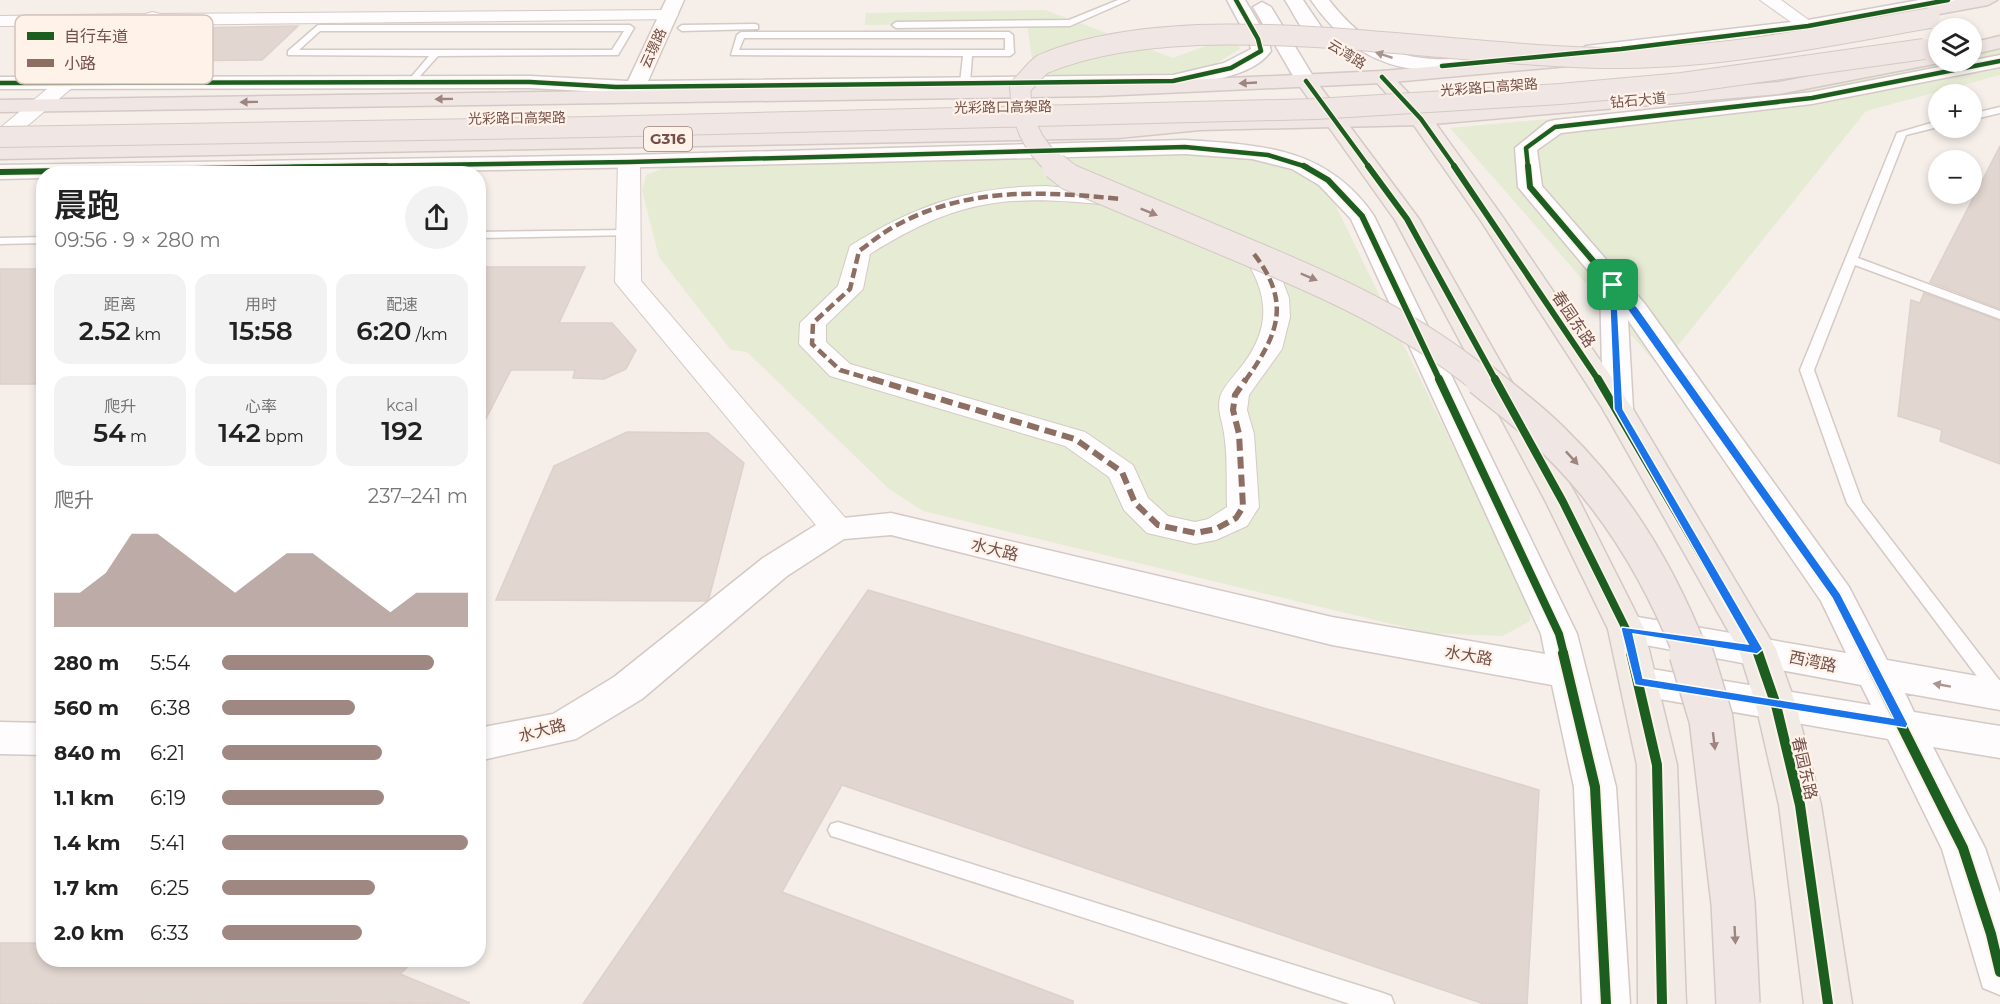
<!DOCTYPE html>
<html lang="zh">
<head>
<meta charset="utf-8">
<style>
	:root { --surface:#fff; --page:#f2f2f2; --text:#222; --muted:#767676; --accent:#a08882 }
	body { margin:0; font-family:Montserrat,"Noto Sans SC",sans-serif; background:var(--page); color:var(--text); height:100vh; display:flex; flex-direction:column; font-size:22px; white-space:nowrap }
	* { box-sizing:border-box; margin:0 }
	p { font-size:20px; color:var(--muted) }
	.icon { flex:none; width:33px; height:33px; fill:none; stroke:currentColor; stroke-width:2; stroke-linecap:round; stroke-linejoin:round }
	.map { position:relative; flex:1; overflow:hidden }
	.side { position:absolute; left:36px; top:166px; width:450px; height:801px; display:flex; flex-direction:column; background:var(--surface); border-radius:24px; box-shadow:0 3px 9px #0003 }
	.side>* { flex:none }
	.tools { position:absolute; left:1928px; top:18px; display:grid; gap:12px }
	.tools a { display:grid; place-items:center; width:54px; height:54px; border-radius:50%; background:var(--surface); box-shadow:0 3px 9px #0003; font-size:30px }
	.pin { position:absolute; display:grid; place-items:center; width:51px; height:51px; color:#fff; margin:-26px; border-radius:12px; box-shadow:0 3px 9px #0006 }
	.round { display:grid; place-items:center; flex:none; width:63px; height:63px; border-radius:32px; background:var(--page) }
	.summary { display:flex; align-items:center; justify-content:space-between; height:102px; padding:0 18px }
	h1 { font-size:33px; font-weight:600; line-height:45px }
	.stats { display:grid; grid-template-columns:repeat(3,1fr); gap:9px; height:102px; padding:6px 18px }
	.stats div { display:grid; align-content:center; border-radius:15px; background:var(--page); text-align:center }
	.stats b { font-size:26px; font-weight:600 }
	.stats small { font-size:16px; font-weight:400 }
	.stats p { font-size:16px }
	.chart { height:168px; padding:12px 18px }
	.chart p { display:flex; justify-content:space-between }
	.chart svg { width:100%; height:108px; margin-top:6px; fill:var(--accent); opacity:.7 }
	ul { padding:0 18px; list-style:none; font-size:20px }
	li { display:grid; grid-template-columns:96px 72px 1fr; align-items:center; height:45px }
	li i { height:15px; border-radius:8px; background:var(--accent) }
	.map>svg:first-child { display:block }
	.green { fill:#e6ebd4 }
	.building { fill:#e2d6d0; stroke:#ded0cb; stroke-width:1.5 }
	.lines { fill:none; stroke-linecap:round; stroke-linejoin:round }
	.lane-casing { stroke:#d4cac6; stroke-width:3 }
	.street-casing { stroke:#d4cac6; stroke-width:2 }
	.secondary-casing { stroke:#d4c9c6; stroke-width:3 }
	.primary-casing { stroke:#d4c9c5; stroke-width:3 }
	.highway-casing { stroke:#d4c9c5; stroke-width:3 }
	.lane { fill:#fefcfc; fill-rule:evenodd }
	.street { fill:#fefcfc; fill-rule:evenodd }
	.secondary { fill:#fefcfc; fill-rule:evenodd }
	.primary { fill:#f2ebe5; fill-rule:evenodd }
	.highway { fill:#f0e6e4; fill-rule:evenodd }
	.highway-bridge-far3-casing { stroke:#d4c9c5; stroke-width:22; stroke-linecap:butt }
	.highway-bridge-far2-casing { stroke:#d4c9c5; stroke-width:28; stroke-linecap:butt }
	.highway-bridge-far1-casing { stroke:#d4c9c5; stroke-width:36; stroke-linecap:butt }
	.highway-bridge-casing { stroke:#d4c9c5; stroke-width:46; stroke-linecap:butt }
	.highway-bridge-far3 { stroke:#f0e6e4; stroke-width:20 }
	.highway-bridge-far2 { stroke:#f0e6e4; stroke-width:26 }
	.highway-bridge-far1 { stroke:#f0e6e4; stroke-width:33 }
	.highway-bridge { stroke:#f0e6e4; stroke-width:43 }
	.quiet-far1 { stroke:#8d6e63; stroke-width:4.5; stroke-dasharray:10 4.5; stroke-linecap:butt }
	.quiet { stroke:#8d6e63; stroke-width:6; stroke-dasharray:12 6; stroke-linecap:butt }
	.cycleway-far3-casing { stroke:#fff2e9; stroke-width:7 }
	.cycleway-far2-casing { stroke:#fff2e9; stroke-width:9 }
	.cycleway-far1-casing { stroke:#fff2e9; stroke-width:11 }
	.cycleway-casing { stroke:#fff2e9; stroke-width:14 }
	.cycleway-far3 { stroke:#1b5e20; stroke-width:4.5 }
	.cycleway-far2 { stroke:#1b5e20; stroke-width:6 }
	.cycleway-far1 { stroke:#1b5e20; stroke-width:8 }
	.cycleway { stroke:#1b5e20; stroke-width:10 }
	.oneway { fill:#ab9591 }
	.oneway2 { fill:#9f8580 }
	.route { fill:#1a73e8; stroke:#fff; stroke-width:1.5; fill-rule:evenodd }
	.labels { text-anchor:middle; stroke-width:4.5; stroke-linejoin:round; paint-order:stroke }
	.far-street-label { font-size:14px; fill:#73514a; stroke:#fff2e9 }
	.shield { fill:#fff2e9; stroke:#9d817a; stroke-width:1.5 }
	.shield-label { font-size:15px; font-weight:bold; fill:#73514a }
	.street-label { font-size:16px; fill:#73514a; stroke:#fff2e9 }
	.key { fill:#fff2e9; stroke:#d5c2b9; stroke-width:1.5 }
	.key-label { font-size:16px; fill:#73514a }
</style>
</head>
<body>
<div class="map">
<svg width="2000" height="1004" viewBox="0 0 2000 1004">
	<rect width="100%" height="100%" fill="#f5eee9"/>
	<!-- green -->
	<path class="green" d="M 1045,10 L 1173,58 L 1235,35 L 1240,49 L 1212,66 L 1172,78 L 1035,79 L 1027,24 L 865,25 L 866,13 Z
		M 2000,48 L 2000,75 L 1866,111 L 1660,368 L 1450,128 L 1757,100 L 1938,62 L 1971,62 L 1971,55 Z
		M 1209,152 C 1254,154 1294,160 1328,190 L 1532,608 L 1529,622 L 1502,636 L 1429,633 L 923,511 L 888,488 L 747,352 L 731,350 L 659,257 L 642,190 L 646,175 L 663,168 Z"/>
	<!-- building -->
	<path class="building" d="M 298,26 L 262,60 L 167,61 L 196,28 Z
		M 2000,146 L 2000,309 L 1930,282 Z
		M 478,267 L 585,267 L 559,323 L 612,323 L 636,350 L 626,369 L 604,379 L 573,378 L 575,370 L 511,370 L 478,434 Z
		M 0,269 L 44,269 L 44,384 L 0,384 Z
		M 1924,293 L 2000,321 L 2000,464 L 1940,441 L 1942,430 L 1898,416 L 1911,300 L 1920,303 Z
		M 627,432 L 708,433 L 744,463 L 709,598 L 706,601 L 496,600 L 554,466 Z
		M 868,590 L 1539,790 L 1527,1004 L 1484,1004 L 842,785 L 782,892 L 1073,1001 L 1073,1004 L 583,1004 Z
		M 0,943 L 44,943 L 44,960 L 415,960 L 400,974 L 470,1003 L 0,1004 Z"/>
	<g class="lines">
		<defs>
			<path id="lane" d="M 1118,0 L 1129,0 L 1070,26 L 896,28 L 892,25 L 896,22 L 1069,20 Z
				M 755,24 L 758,25 L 758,29 L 682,31 L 678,28 L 682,25 Z
				M 318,25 L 630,25 L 634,28 L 618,55 L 438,56 L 412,85 L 407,82 L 429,56 L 288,55 L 288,51 ZM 320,31 L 624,31 L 612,50 L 299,50 Z
				M 741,32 L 1009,32 L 1013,35 L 1014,53 L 1010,56 L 972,56 L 970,83 L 965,86 L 960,83 L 963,56 L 731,55 L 737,35 ZM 744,38 L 1005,38 L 1005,50 L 739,50 Z
				M 2000,107 L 2000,113 L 1971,120 L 1971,114 Z
				M 1938,121 L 1938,127 L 1906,135 L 1858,258 L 2000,311 L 2000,319 L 1855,265 L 1814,370 L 1862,502 L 2000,681 L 2000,701 L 1994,699 L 1847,503 L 1800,370 L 1897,133 Z
				M 628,230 L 634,233 L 632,235 L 478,238 L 478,232 Z
				M 44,237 L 44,243 L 0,244 L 0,238 Z
				M 838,822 L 1383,993 L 1391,996 L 1394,1004 L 1350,1004 L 838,838 L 831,836 L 828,830 L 831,824 Z"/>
			<path id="street" d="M 1760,0 L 1781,0 L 1817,26 L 1808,31 L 1802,30 Z
				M 669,10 L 675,11 L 678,15 L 675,19 L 154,25 L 73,87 L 7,143 L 0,145 L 0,128 L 59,79 L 131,25 L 0,26 L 0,16 L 145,14 L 153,12 L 160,14 Z
				M 629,155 L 637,157 L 640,162 L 641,281 L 847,520 L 852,528 L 847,536 L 836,539 L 825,536 L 615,282 L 618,162 L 621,157 Z
				M 1045,186 L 1119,192 L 1127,194 L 1130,199 L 1127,204 L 1119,206 C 1012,195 964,195 870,254 L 863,289 L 826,325 L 826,342 L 850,364 L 1085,432 L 1133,465 L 1148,498 L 1168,516 L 1195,522 L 1208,519 L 1227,507 C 1226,483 1228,457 1224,433 C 1222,420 1217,410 1220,397 C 1224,385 1237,373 1244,363 C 1272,325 1268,292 1242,254 L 1245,249 L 1254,247 L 1263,249 L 1279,271 L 1289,298 L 1290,317 L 1282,349 L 1249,395 L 1247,410 L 1254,434 L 1259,507 L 1247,526 L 1216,540 L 1195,544 L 1147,533 L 1124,510 L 1109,477 L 1065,446 L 830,376 L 799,344 L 800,323 L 838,286 L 850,246 C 916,205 968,187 1045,186 Z"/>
			<path id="secondary" d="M 666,0 L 684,0 L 648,81 L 1173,75 L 1224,63 L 1251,49 L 1248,39 L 1227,0 L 1245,0 L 1268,39 L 1271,51 C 1252,78 1203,81 1173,87 L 643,93 L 638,100 L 624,100 L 622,93 L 530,88 L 0,89 L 0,77 L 530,76 L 628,81 Z
				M 1285,0 L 1303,0 L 1324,31 L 1335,40 L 1332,44 C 1308,50 1296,16 1285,0 Z
				M 1311,0 L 1329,0 C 1387,76 1447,61 1531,51 L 1541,57 L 1531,63 C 1437,74 1371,87 1311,0 Z
				M 1919,0 L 1957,0 L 1948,5 L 1808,32 L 1586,58 L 1576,52 L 1586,46 L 1808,20 Z
				M 1262,2 L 1271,7 L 1316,81 L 1313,85 L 1299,85 L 1296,81 L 1253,7 Z
				M 2000,55 L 2000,67 L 1812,104 L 1561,133 L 1537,150 L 1542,186 L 1645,304 L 1849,587 L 1887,660 L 2000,680 L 2000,710 L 1905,693 L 1914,712 L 2000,726 L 2000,758 L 1933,747 L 1985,848 L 2000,893 L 2000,995 L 1983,988 L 1942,849 L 1888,739 L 1625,693 L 1620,682 L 1625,671 L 1639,667 L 1871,705 L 1861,685 L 1613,639 L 1608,629 L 1613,619 L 1626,615 L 1846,653 L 1821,601 L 1628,320 L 1633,409 L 1629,416 L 1618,418 L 1607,416 L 1603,409 L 1600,285 L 1518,187 L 1515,148 L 1547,122 L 1555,120 L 1812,92 Z
				M 1185,140 C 1261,145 1327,147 1374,216 L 1577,634 L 1616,787 L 1630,1004 L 1582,1004 L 1574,787 L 1552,685 L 1332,645 L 891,535 L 844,539 L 787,576 L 642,699 L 576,739 L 478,761 L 478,728 L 553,714 L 614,677 L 763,558 L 824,520 L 891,513 L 1332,617 L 1545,654 L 1541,634 L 1351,219 L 1319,185 L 1292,169 L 1252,159 L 1185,154 C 804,164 424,174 44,174 L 44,178 L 0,179 L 0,165 L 629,155 Z
				M 0,722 L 44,723 L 44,755 L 0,754 Z"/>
			<path id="primary" d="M 1382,71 L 1389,73 L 1429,114 L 1502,216 L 1633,409 L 1776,649 L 1796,705 L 1821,805 L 1852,1004 L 1804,1004 L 1779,805 L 1756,705 L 1739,650 L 1603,409 L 1481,221 L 1413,124 L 1372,77 L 1375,73 Z
				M 1306,75 L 1313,77 L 1419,219 L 1580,502 L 1644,629 L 1677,765 L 1686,1004 L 1638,1004 L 1637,765 L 1608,629 L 1546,502 L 1395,220 L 1296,81 L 1299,77 Z"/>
			<path id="highway" d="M 1957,0 L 1997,0 L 1988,5 L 1890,23 L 1881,17 L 1890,11 Z
				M 2000,36 L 2000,48 L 1971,55 L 1971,43 Z
				M 1938,51 L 1938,62 L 1944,62 L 1779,94 L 1421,125 L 1200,130 L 1118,138 L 0,159 L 0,145 L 1118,124 L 1200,118 L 1421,113 L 1779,82 Z
				M 1572,55 L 1582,61 L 1579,65 L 1382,83 L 1098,96 L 0,112 L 0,100 L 1098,84 L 1382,71 Z"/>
		</defs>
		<!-- lane casing -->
		<use href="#lane" class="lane-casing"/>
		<!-- street casing -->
		<use href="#street" class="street-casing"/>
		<!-- secondary casing -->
		<use href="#secondary" class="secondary-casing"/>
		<!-- primary casing -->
		<use href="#primary" class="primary-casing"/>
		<!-- highway casing -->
		<use href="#highway" class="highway-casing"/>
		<!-- lane -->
		<use href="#lane" class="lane"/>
		<!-- street -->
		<use href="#street" class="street"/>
		<!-- secondary -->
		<use href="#secondary" class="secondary"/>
		<!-- primary -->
		<use href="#primary" class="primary"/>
		<!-- highway -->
		<use href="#highway" class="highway"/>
		<defs>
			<path id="highway-bridge-far3" d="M 0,137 L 593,127 L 1316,109 L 1560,94 L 1682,83 L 1924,49
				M 1057,167 C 1030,144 1022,122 1020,87 C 1028,80 1034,70 1043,64 C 1192,0 1456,60 1624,58 C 1727,57 1829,36 1930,18"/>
			<path id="highway-bridge-far2" d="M 1055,166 L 1069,177 C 1125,201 1182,224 1238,248 C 1325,284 1409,321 1482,381"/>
			<path id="highway-bridge-far1" d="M 1481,379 C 1505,399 1532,418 1554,441 C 1616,501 1660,575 1691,654"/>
			<path id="highway-bridge" d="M 1691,653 L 1711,719 L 1733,903 L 1738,1004"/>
		</defs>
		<!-- highway-bridge-far3 casing -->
		<use href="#highway-bridge-far3" class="highway-bridge-far3-casing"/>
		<!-- highway-bridge-far2 casing -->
		<use href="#highway-bridge-far2" class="highway-bridge-far2-casing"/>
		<!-- highway-bridge-far1 casing -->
		<use href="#highway-bridge-far1" class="highway-bridge-far1-casing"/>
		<!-- highway-bridge casing -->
		<use href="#highway-bridge" class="highway-bridge-casing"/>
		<!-- highway-bridge-far3 -->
		<use href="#highway-bridge-far3" class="highway-bridge-far3"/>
		<!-- highway-bridge-far2 -->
		<use href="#highway-bridge-far2" class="highway-bridge-far2"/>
		<!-- highway-bridge-far1 -->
		<use href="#highway-bridge-far1" class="highway-bridge-far1"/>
		<!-- highway-bridge -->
		<use href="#highway-bridge" class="highway-bridge"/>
		<!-- quiet-far1 -->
		<path class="quiet-far1" d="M 877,381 L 840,370 L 812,344 L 813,323 L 850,289 L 859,251 C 872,242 883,232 897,225 C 967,187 1043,191 1120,199
			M 1245,381 C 1278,335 1292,303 1254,254"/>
		<!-- quiet -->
		<path class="quiet" d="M 872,379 L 1075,439 L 1122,472 L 1135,503 L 1158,525 L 1195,533 L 1216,529 L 1236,518 L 1243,507 L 1239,434 L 1233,410 L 1235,395 L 1246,379"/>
		<defs>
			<path id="cycleway-far3" d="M 1442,66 L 1621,49 L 1808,26 L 1948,0
				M 1382,77 L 1421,119 L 1455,167
				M 1306,81 L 1369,167
				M 0,83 L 530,82 L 616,87 L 1173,81 L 1231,68 L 1261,51 L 1258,39 L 1236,0
				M 292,167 L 629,162 L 1185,147 L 1268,155 L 1307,167
				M 1528,167 L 1526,148 L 1555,127 L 1812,98 L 2000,61"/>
			<path id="cycleway-far2" d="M 1304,166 L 1328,180 L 1362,216 L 1440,381
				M 1368,166 L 1407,219 L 1496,381
				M 1454,166 L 1599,381
				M 1528,166 L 1530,187 L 1635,310 L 1685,381
				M 0,172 L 386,166"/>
			<path id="cycleway-far1" d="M 1439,379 L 1559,634 L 1564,654
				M 1495,379 L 1563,502 L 1626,629 L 1632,654
				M 1598,379 L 1759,654
				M 1684,379 L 1836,596 L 1865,654"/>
			<path id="cycleway" d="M 1563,653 L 1595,787 L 1606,1004
				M 1631,653 L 1657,765 L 1662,1004
				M 1758,653 L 1776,705 L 1800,805 L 1828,1004
				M 1865,653 L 1963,848 L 1991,934 L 2000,972"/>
		</defs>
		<!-- cycleway-far3 casing -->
		<use href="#cycleway-far3" class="cycleway-far3-casing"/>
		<!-- cycleway-far2 casing -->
		<use href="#cycleway-far2" class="cycleway-far2-casing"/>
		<!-- cycleway-far1 casing -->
		<use href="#cycleway-far1" class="cycleway-far1-casing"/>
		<!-- cycleway casing -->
		<use href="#cycleway" class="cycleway-casing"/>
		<!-- cycleway-far3 -->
		<use href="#cycleway-far3" class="cycleway-far3"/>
		<!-- cycleway-far2 -->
		<use href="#cycleway-far2" class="cycleway-far2"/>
		<!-- cycleway-far1 -->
		<use href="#cycleway-far1" class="cycleway-far1"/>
		<!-- cycleway -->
		<use href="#cycleway" class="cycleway"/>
	</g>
	<!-- one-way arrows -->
	<defs><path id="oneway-solid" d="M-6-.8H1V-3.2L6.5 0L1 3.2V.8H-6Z" transform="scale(1.5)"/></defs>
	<g class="oneway">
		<use href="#oneway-solid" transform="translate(1384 55) rotate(-162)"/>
		<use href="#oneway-solid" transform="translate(1942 685) rotate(-170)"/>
	</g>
	<g class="oneway2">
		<use href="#oneway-solid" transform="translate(1248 83) rotate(177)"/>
		<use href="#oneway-solid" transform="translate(444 99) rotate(179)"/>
		<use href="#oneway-solid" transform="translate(249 102) rotate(179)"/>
		<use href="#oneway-solid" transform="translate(1149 212) rotate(22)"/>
		<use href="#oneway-solid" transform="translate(1309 277) rotate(23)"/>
		<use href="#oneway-solid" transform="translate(1572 458) rotate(47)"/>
		<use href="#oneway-solid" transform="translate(1714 741) rotate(83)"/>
		<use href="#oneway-solid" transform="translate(1735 935) rotate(87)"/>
	</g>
	<!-- route -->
	<path class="route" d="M 1613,282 L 1638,308 L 1840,593 L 1908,724 L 1906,728 L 1635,685 L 1621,629 L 1622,627 L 1748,644 L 1614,409 L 1609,285 ZM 1617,295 L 1832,598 L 1893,718 L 1643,678 L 1633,634 L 1757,654 L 1763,649 L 1623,409 Z"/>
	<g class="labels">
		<!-- far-street labels -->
		<g class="far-street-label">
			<text transform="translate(653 48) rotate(-65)" y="5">云璟路</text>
			<text transform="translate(1347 54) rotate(32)" y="5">云湾路</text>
			<text transform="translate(1489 87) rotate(-4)" y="5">光彩路口高架路</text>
			<text transform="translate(1638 100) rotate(-5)" y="5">钻石大道</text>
			<text transform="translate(1003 107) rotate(-1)" y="5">光彩路口高架路</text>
			<text transform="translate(517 118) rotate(-1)" y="5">光彩路口高架路</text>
		</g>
		<!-- shield labels -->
		<rect class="shield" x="644" y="127" width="48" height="24" rx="4.5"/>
		<g class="shield-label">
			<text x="668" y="144">G316</text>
		</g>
		<!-- street labels -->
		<g class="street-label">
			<text transform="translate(1574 319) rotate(56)" y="6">春园东路</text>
			<text transform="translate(995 549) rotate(14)" y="6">水大路</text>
			<text transform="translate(1469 655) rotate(10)" y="6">水大路</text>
			<text transform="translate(1813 661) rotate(12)" y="6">西湾路</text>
			<text transform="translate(542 730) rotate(-15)" y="6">水大路</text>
			<text transform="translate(1805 768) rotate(77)" y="6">春园东路</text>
		</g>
	</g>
	<!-- legend -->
	<rect x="15" y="15" width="198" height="69" rx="9" class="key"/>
	<rect x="27" y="32" width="27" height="8" fill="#1b5e20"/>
	<rect x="27" y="59" width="27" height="8" fill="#8d6e63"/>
	<g class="key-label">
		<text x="64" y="42">自行车道</text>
		<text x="64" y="69">小路</text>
	</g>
</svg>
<div class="tools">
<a><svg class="icon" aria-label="layers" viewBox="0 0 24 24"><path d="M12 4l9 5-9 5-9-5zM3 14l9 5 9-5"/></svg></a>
<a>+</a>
<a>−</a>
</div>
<div class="pin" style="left:1613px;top:285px;background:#1e9e55"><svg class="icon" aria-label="arrive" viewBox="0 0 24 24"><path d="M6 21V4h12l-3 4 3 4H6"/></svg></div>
<section class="side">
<div class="summary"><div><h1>晨跑</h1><p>09:56 · 9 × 280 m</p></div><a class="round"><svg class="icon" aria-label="share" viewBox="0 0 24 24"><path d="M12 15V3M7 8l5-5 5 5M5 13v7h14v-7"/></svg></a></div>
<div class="stats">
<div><p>距离</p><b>2.52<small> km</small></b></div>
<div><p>用时</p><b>15:58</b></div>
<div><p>配速</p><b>6:20<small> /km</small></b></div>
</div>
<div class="stats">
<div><p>爬升</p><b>54<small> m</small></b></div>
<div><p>心率</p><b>142<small> bpm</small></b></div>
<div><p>kcal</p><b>192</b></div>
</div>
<div class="chart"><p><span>爬升</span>237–241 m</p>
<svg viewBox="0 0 160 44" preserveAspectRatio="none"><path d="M0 44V30L10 30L20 22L30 6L40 6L50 14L60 22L70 30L80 22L90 14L100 14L110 22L120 30L130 38L140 30L150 30L160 30V44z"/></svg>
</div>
<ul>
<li><b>280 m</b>5:54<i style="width:86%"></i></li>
<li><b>560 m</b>6:38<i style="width:54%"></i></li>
<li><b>840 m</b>6:21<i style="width:65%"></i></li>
<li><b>1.1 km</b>6:19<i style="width:66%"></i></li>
<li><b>1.4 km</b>5:41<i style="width:100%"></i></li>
<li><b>1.7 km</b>6:25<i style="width:62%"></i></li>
<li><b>2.0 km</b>6:33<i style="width:57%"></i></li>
</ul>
</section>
</div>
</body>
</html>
